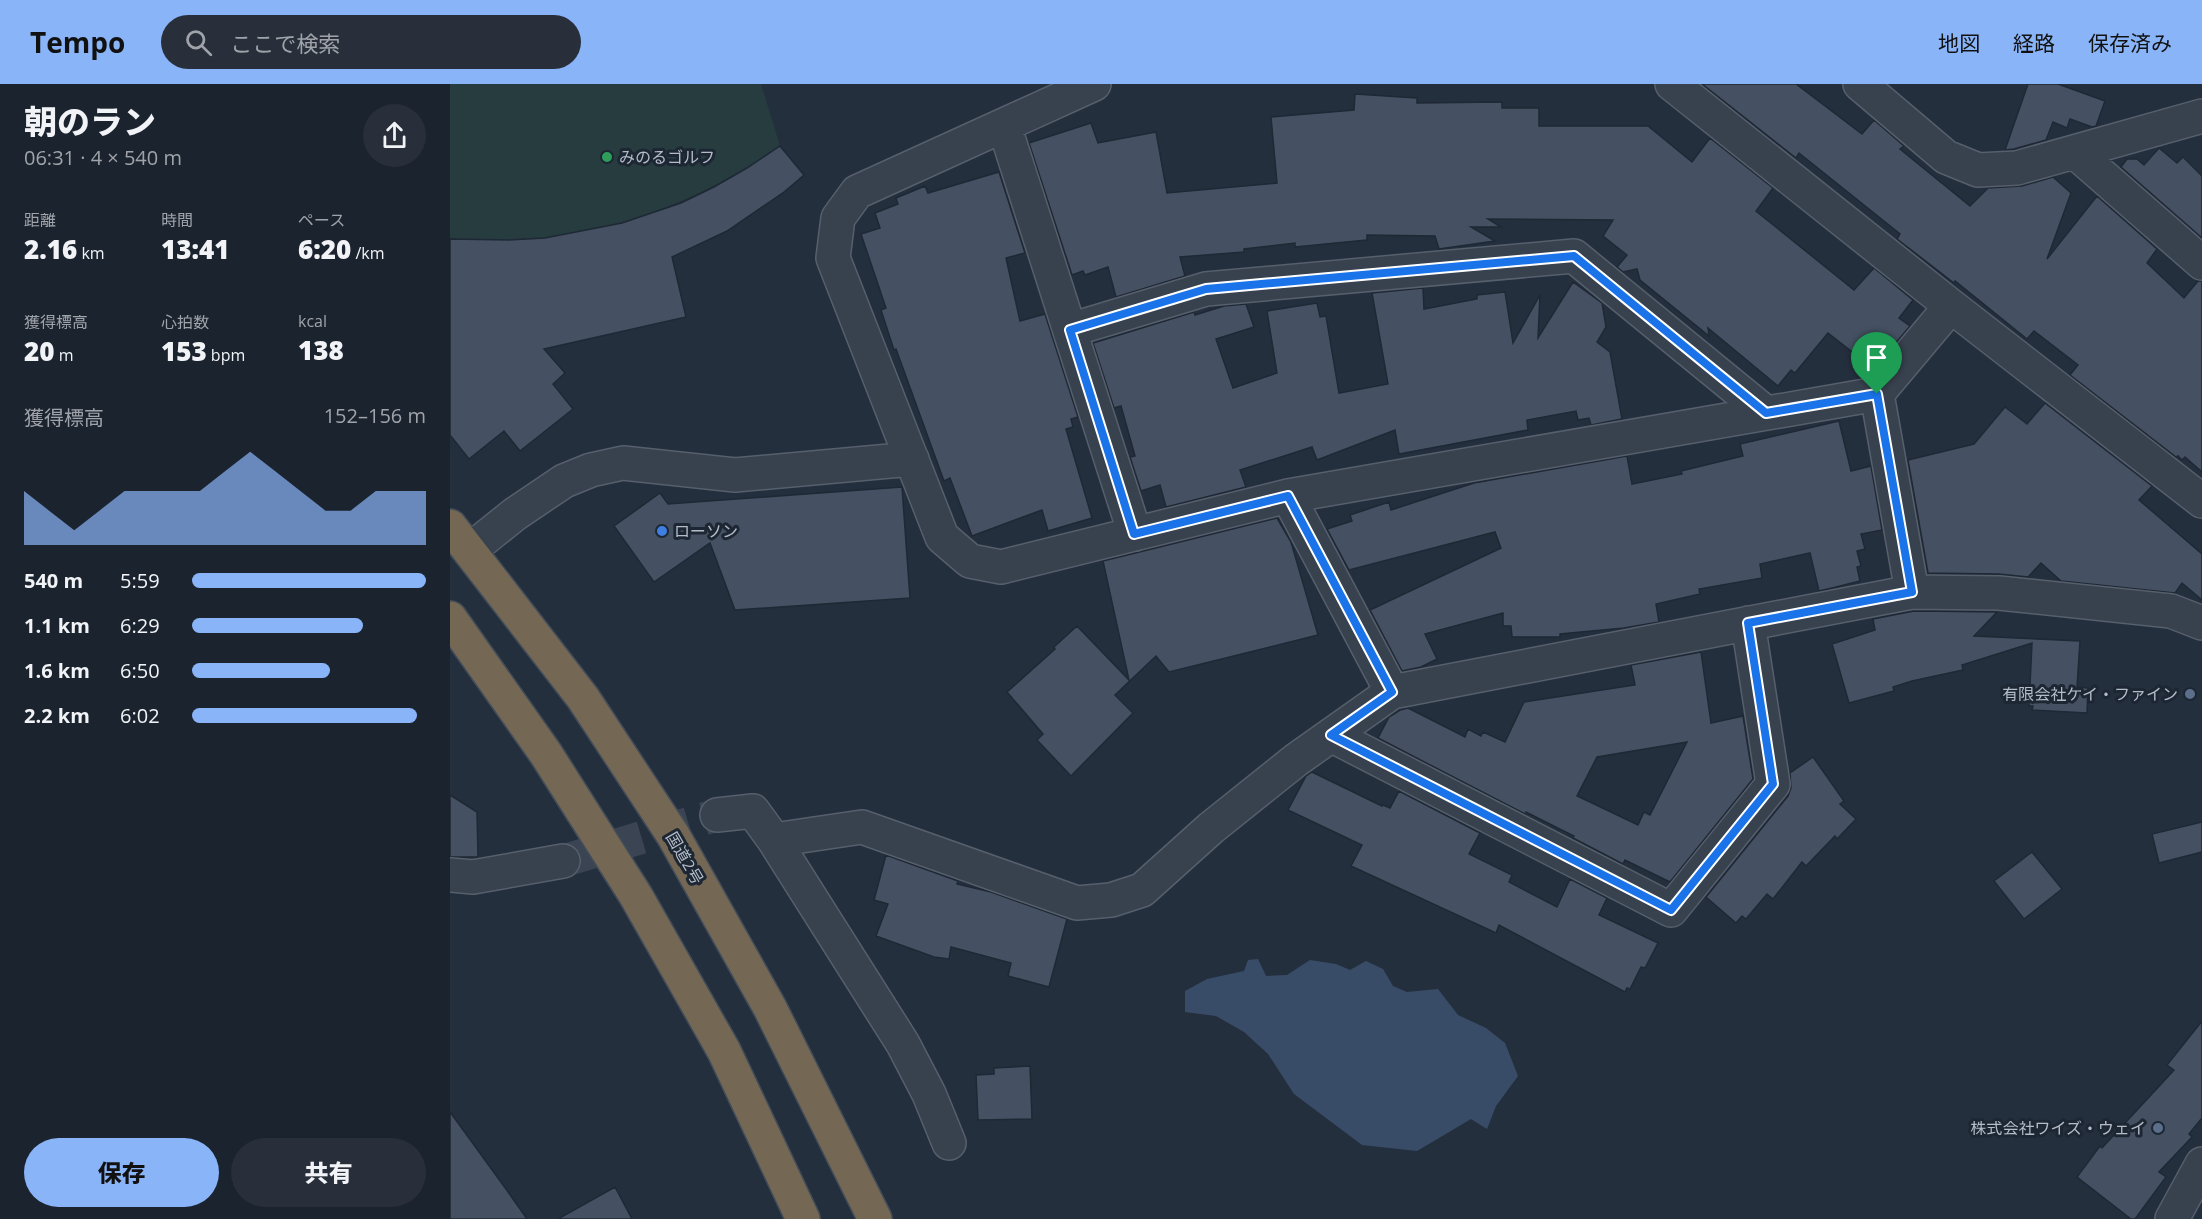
<!DOCTYPE html>
<html lang="ja">
<head>
<meta charset="utf-8">
<style>
	:root { --surface:#1b232e; --page:#282f3a; --text:#f1f3f6; --muted:#a0a4aa; --accent:#8ab4f8 }
	body { margin:0; font-family:"Open Sans","Noto Sans JP",sans-serif; background:var(--page); color:var(--text); height:100vh; display:flex; flex-direction:column; font-size:22px; white-space:nowrap }
	* { box-sizing:border-box; margin:0 }
	p { font-size:20px; color:var(--muted) }
	.icon { flex:none; width:33px; height:33px; fill:none; stroke:currentColor; stroke-width:2; stroke-linecap:round; stroke-linejoin:round }
	.map { position:relative; flex:1; overflow:hidden }
	.drawer { display:flex; flex-direction:column; background:var(--surface); width:450px }
	.drawer>* { flex:none }
	.pin { position:absolute; display:grid; place-items:center; width:51px; height:51px; color:#fff; margin:-62px -26px; border-radius:50% 50% 50% 0; rotate:-45deg; box-shadow:0 0 6px #0007 }
	.pin .icon { rotate:45deg }
	.round { display:grid; place-items:center; flex:none; width:63px; height:63px; border-radius:32px; background:var(--page) }
	.overview { display:flex; align-items:center; justify-content:space-between; height:102px; padding:0 24px }
	h1 { font-size:33px; font-weight:800; line-height:45px }
	.metrics { display:grid; grid-template-columns:repeat(3,1fr); gap:9px; height:102px; padding:6px 24px }
	.metrics div { display:grid; align-content:center }
	.metrics b { font-size:26px; font-weight:800 }
	.metrics small { font-size:16px; font-weight:400 }
	.metrics p { font-size:16px }
	.chart { height:168px; padding:12px 24px }
	.chart p { display:flex; justify-content:space-between }
	.chart svg { width:100%; height:108px; margin-top:6px; fill:var(--accent); opacity:.7 }
	.cta { display:flex; gap:12px; margin-top:auto; padding:12px 24px }
	.cta a { flex:1; height:69px; border-radius:36px; background:var(--accent); color:#111; font-size:24px; font-weight:800; line-height:69px; text-align:center }
	.cta a+a { background:var(--page); color:var(--text) }
	ul { padding:0 24px; list-style:none; font-size:20px }
	li { display:grid; grid-template-columns:96px 72px 1fr; align-items:center; height:45px }
	li i { height:15px; border-radius:8px; background:var(--accent) }
	header { display:flex; align-items:center; gap:36px; box-sizing:border-box; height:84px; padding:0 30px; background:var(--accent); color:#111 }
	header strong { font-size:28px }
	nav { display:flex; gap:33px; margin-inline-start:auto; font-size:21px }
	.search { width:420px; height:54px; background:var(--page); display:flex; align-items:center; gap:15px; box-sizing:border-box; padding:0 21px; border-radius:33px; color:var(--muted); font-size:22px }
	main { display:flex; flex:1; min-height:0 }
	.map>svg:first-child { display:block }
	.green { fill:#263c3f }
	.water { fill:#394c67 }
	.building { fill:#455162; stroke:#1f2835; stroke-width:1.5; fill-rule:evenodd }
	.lines { fill:none; stroke-linecap:round; stroke-linejoin:round }
	.minor-tunnel { stroke:#3a4453; stroke-width:33; stroke-dasharray:33 16; stroke-linecap:butt }
	.minor-casing { stroke:#565f6c; stroke-width:36 }
	.highway-casing { stroke:#434c59; stroke-width:36 }
	.minor { stroke:#38414e; stroke-width:33 }
	.highway { stroke:#746855; stroke-width:33 }
	.route-casing { stroke:#fff; stroke-width:12 }
	.route { stroke:#1a73e8; stroke-width:8 }
	.leisure-dot { fill:#2e9e5b; stroke:#1d2633; stroke-width:2 }
	.shop-dot { fill:#3f7fe0; stroke:#1d2633; stroke-width:2 }
	.service-dot { fill:#5c6f8a; stroke:#1d2633; stroke-width:2 }
	.labels { text-anchor:middle; stroke-width:6; stroke-linejoin:round; paint-order:stroke }
	.poi-label { font-size:16px; fill:#b4bcc9; stroke:#1d2633; text-anchor:start }
	.street-label { font-size:16px; fill:#b4bcc9; stroke:#1d2633 }
</style>
</head>
<body>
<header>
<strong>Tempo</strong>
<div class="search"><svg class="icon" aria-label="search" viewBox="0 0 24 24"><circle cx="10" cy="10" r="6"/><path d="M15 15l6 6"/></svg>ここで検索</div>
<nav><a>地図</a><a>経路</a><a>保存済み</a></nav>
</header>
<main>
<section class="drawer">
<div class="overview"><div><h1>朝のラン</h1><p>06:31 · 4 × 540 m</p></div><a class="round"><svg class="icon" aria-label="share" viewBox="0 0 24 24"><path d="M12 15V3M7 8l5-5 5 5M5 13v7h14v-7"/></svg></a></div>
<div class="metrics">
<div><p>距離</p><b>2.16<small> km</small></b></div>
<div><p>時間</p><b>13:41</b></div>
<div><p>ペース</p><b>6:20<small> /km</small></b></div>
</div>
<div class="metrics">
<div><p>獲得標高</p><b>20<small> m</small></b></div>
<div><p>心拍数</p><b>153<small> bpm</small></b></div>
<div><p>kcal</p><b>138</b></div>
</div>
<div class="chart"><p><span>獲得標高</span>152–156 m</p>
<svg viewBox="0 0 160 44" preserveAspectRatio="none"><path d="M0 44V22L10 30L20 38L30 30L40 22L50 22L60 22L70 22L80 14L90 6L100 14L110 22L120 30L130 30L140 22L150 22L160 22V44z"/></svg>
</div>
<ul>
<li><b>540 m</b>5:59<i style="width:100%"></i></li>
<li><b>1.1 km</b>6:29<i style="width:73%"></i></li>
<li><b>1.6 km</b>6:50<i style="width:59%"></i></li>
<li><b>2.2 km</b>6:02<i style="width:96%"></i></li>
</ul>
<div class="cta"><a>保存</a><a>共有</a></div>
</section>
<div class="map">
<svg width="1752" height="1135" viewBox="0 0 1752 1135">
	<rect width="100%" height="100%" fill="#242f3e"/>
	<!-- green -->
	<path class="green" d="M 0,0 L 311,0 L 330,62 C 233,129 119,167 0,154 Z"/>
	<!-- water -->
	<path class="water" d="M 808,875 L 816,892 L 837,891 L 860,876 L 886,880 L 900,886 L 916,877 L 933,885 L 943,902 L 957,908 L 988,905 L 1008,931 L 1036,944 L 1055,959 L 1068,992 L 1046,1022 L 1037,1045 L 1021,1035 L 967,1067 L 912,1061 L 844,1010 L 818,970 L 794,948 L 766,932 L 735,928 L 735,907 L 757,895 L 794,887 L 798,876 Z"/>
	<!-- building -->
	<path class="building" d="M 1252,0 L 1346,0 L 1412,50 L 1424,36 L 1454,62 L 1450,65 L 1520,122 L 1538,104 L 1572,102 L 1603,93 L 1621,109 L 1597,175 L 1647,112 L 1707,165 L 1697,179 L 1734,214 L 1748,197 L 1752,197 L 1752,388 L 1735,373 L 1732,376 L 1728,372 L 1726,373 L 1620,291 L 1628,281 L 1584,247 L 1577,255 L 1505,197 L 1504,199 L 1447,155 L 1450,150 L 1349,69 L 1346,74 Z
		M 1578,0 L 1608,0 L 1655,17 L 1646,42 L 1642,43 L 1620,35 L 1617,44 L 1603,38 L 1596,56 L 1564,65 L 1555,66 Z
		M 905,10 L 967,14 L 967,19 L 1052,18 L 1052,24 L 1089,24 L 1089,42 L 1198,42 L 1242,78 L 1260,54 L 1323,104 L 1306,127 L 1404,206 L 1424,184 L 1463,216 L 1449,234 L 1460,242 L 1424,285 L 1378,249 L 1345,289 L 1341,286 L 1328,302 L 1258,244 L 1259,252 L 1190,196 L 1187,185 L 1173,188 L 1167,183 L 1177,171 L 1153,152 L 1163,136 L 1038,135 L 1051,143 L 1021,143 L 1045,157 L 989,165 L 985,152 L 917,151 L 917,156 L 845,163 L 845,159 L 794,165 L 794,168 L 730,173 L 735,192 L 666,213 L 658,183 L 635,191 L 633,187 L 622,191 L 579,59 L 641,39 L 648,59 L 706,48 L 717,109 L 827,99 L 821,33 L 904,26 Z
		M 330,62 L 354,91 L 334,108 L 277,147 L 222,173 L 236,233 L 94,265 L 115,289 L 103,300 L 123,325 L 70,367 L 54,347 L 19,375 L 0,351 L 0,155 L 59,156 L 95,154 L 172,139 L 231,119 L 264,103 L 297,84 Z
		M 1709,64 L 1727,79 L 1733,73 L 1752,92 L 1752,154 L 1671,83 L 1677,75 L 1687,75 L 1694,81 Z
		M 549,88 L 575,169 L 556,174 L 570,237 L 595,230 L 628,333 L 621,335 L 623,343 L 616,345 L 642,434 L 598,447 L 592,426 L 522,452 L 500,394 L 494,397 L 446,265 L 444,266 L 431,226 L 436,224 L 411,150 L 430,144 L 425,129 L 448,120 L 446,114 L 475,102 L 478,109 Z
		M 1123,198 L 1152,219 L 1156,243 L 1147,258 L 1160,268 L 1172,335 L 1141,341 L 1139,334 L 1128,336 L 1126,327 L 1077,336 L 1078,346 L 949,370 L 945,346 L 867,376 L 862,363 L 790,386 L 796,403 L 716,423 L 710,401 L 691,407 L 680,373 L 685,372 L 671,322 L 664,324 L 643,259 L 744,228 L 745,231 L 774,222 L 796,220 L 804,243 L 766,255 L 783,304 L 827,289 L 817,227 L 867,219 L 870,233 L 876,232 L 889,309 L 938,300 L 922,209 L 973,204 L 974,225 L 1027,215 L 1027,211 L 1055,208 L 1063,259 L 1090,211 L 1088,254 Z
		M 1595,319 L 1702,402 L 1689,416 L 1752,470 L 1752,516 L 1732,499 L 1725,509 L 1611,497 L 1591,479 L 1578,493 L 1549,490 L 1478,489 L 1458,376 L 1524,360 L 1555,323 L 1577,340 Z
		M 1389,337 L 1401,387 L 1421,382 L 1432,446 L 1411,450 L 1415,465 L 1407,467 L 1411,482 L 1407,483 L 1410,497 L 1382,504 L 1369,507 L 1360,469 L 1310,480 L 1312,494 L 1249,505 L 1250,510 L 1206,520 L 1209,538 L 1174,544 L 1110,550 L 1110,553 L 1062,553 L 1061,542 L 1053,542 L 1053,529 L 975,550 L 987,575 L 971,583 L 952,587 L 920,526 L 1051,464 L 1045,448 L 899,486 L 877,445 L 902,437 L 900,431 L 939,418 L 941,426 L 1024,399 L 1177,372 L 1182,400 L 1232,390 L 1231,387 L 1293,372 L 1290,360 Z
		M 452,403 L 460,514 L 285,526 L 260,459 L 204,498 L 164,442 L 210,409 L 218,420 Z
		M 827,434 L 841,458 L 868,551 L 719,588 L 706,572 L 665,611 L 683,629 L 621,692 L 587,656 L 593,650 L 557,608 L 605,565 L 604,563 L 627,542 L 679,596 L 653,477 Z
		M 1464,527 L 1547,528 L 1524,552 L 1630,557 L 1627,603 L 1638,604 L 1637,629 L 1582,626 L 1583,622 L 1579,622 L 1582,559 L 1512,581 L 1513,586 L 1462,597 L 1443,603 L 1444,607 L 1399,619 L 1382,560 L 1425,546 L 1423,535 Z
		M 1251,568 L 1261,639 L 1293,632 L 1303,695 L 1220,798 L 1175,776 L 1173,780 L 1123,754 L 1124,752 L 1076,728 L 1075,730 L 928,654 L 939,633 L 950,626 L 958,624 L 1015,653 L 1018,645 L 1031,652 L 1033,648 L 1055,658 L 1074,618 L 1185,601 L 1181,581 ZM 1237,658 L 1200,731 L 1194,728 L 1188,741 L 1127,712 L 1147,673 Z
		M 1363,673 L 1394,717 L 1390,720 L 1406,735 L 1387,755 L 1385,752 L 1356,782 L 1352,778 L 1323,815 L 1317,810 L 1296,835 L 1292,832 L 1286,839 L 1256,813 L 1338,712 L 1341,704 L 1340,689 Z
		M 862,688 L 932,722 L 933,721 L 940,724 L 949,707 L 1030,749 L 1019,770 L 1062,791 L 1059,798 L 1107,823 L 1120,795 L 1157,814 L 1149,831 L 1208,859 L 1195,884 L 1191,883 L 1180,905 L 1177,904 L 1175,908 L 1049,841 L 1046,849 L 901,782 L 912,761 L 838,726 L 856,692 Z
		M 0,711 L 27,728 L 28,773 L 0,773 Z
		M 1752,738 L 1752,768 L 1709,779 L 1702,750 Z
		M 1582,768 L 1612,805 L 1574,835 L 1544,797 Z
		M 436,771 L 508,797 L 507,800 L 541,808 L 617,835 L 599,903 L 558,892 L 561,879 L 501,863 L 499,875 L 484,873 L 426,852 L 438,820 L 424,816 Z
		M 1752,937 L 1752,1034 L 1739,1050 L 1742,1053 L 1709,1088 L 1716,1093 L 1685,1135 L 1681,1135 L 1627,1093 L 1650,1062 L 1652,1064 L 1724,986 L 1717,981 Z
		M 580,982 L 582,1035 L 528,1036 L 526,991 L 544,990 L 544,984 Z
		M 0,1028 L 56,1105 L 77,1135 L 0,1135 Z
		M 165,1103 L 182,1135 L 108,1135 Z"/>
	<g class="lines">
		<!-- minor-tunnel -->
		<path class="minor-tunnel" d="M 113,777 L 267,731"/>
		<defs>
			<path id="minor" d="M 644,0 L 407,108 L 388,134 L 383,174 L 492,453 L 520,477 L 551,483 L 838,412 L 1427,310 L 1501,222
				M 1222,0 L 1501,222 L 1752,417
				M 1410,0 L 1496,73 L 1528,86 L 1567,84 L 1752,32
				M 554,41 L 685,450
				M 1625,68 L 1752,179
				M 620,246 L 756,205 L 1124,172 L 1316,329
				M 1427,310 L 1462,508
				M 838,412 L 942,608
				M 20,466 L 65,430 L 114,397 L 141,386 L 173,379 L 285,391 L 462,375
				M 881,651 L 1221,826 L 1323,700 L 1298,539
				M 267,731 L 303,727 L 324,756 L 412,743 L 627,819 L 661,816 L 692,806 L 761,744 L 846,676 L 942,608 L 1462,508 L 1549,509 L 1721,527 L 1752,539
				M 324,756 L 453,960 L 479,1010 L 499,1059
				M 0,791 L 23,793 L 113,777
				M 1722,1135 L 1752,1080"/>
			<path id="highway" d="M 0,442 L 133,614 L 223,751 L 320,924 L 425,1135
				M 0,534 L 96,670 L 186,812 L 274,967 L 353,1135"/>
		</defs>
		<!-- minor casing -->
		<use href="#minor" class="minor-casing"/>
		<!-- highway casing -->
		<use href="#highway" class="highway-casing"/>
		<!-- minor -->
		<use href="#minor" class="minor"/>
		<!-- highway -->
		<use href="#highway" class="highway"/>
	</g>
	<g class="lines">
		<defs>
			<path id="route" d="M 1124,172 L 1316,329 L 1427,310 L 1462,508 L 1298,539 L 1323,700 L 1221,826 L 881,651 L 942,608 L 838,412 L 684,450 L 620,246 L 756,205 Z"/>
		</defs>
		<!-- route casing -->
		<use href="#route" class="route-casing"/>
		<!-- route -->
		<use href="#route" class="route"/>
	</g>
	<!-- markers -->
	<circle class="leisure-dot" cx="157" cy="73" r="6"/>
	<circle class="shop-dot" cx="212" cy="447" r="6"/>
	<g class="service-dot">
		<circle cx="1740" cy="610" r="6"/>
		<circle cx="1708" cy="1044" r="6"/>
	</g>
	<g class="labels">
		<!-- poi labels -->
		<g class="poi-label">
			<text x="169" y="79">みのるゴルフ</text>
			<text x="224" y="453">ローソン</text>
			<text x="1728" y="616" text-anchor="end">有限会社ケイ・ファイン</text>
			<text x="1696" y="1050" text-anchor="end">株式会社ワイズ・ウェイ</text>
		</g>
		<!-- street labels -->
		<g class="street-label">
			<text transform="translate(235 774) rotate(60)" y="6">国道2号</text>
		</g>
	</g>
</svg>
<div class="pin" style="left:1427px;top:310px;background:#1e9e55"><svg class="icon" aria-label="arrive" viewBox="0 0 24 24"><path d="M6 21V4h12l-3 4 3 4H6"/></svg></div>
</div>
</main>
</body>
</html>
